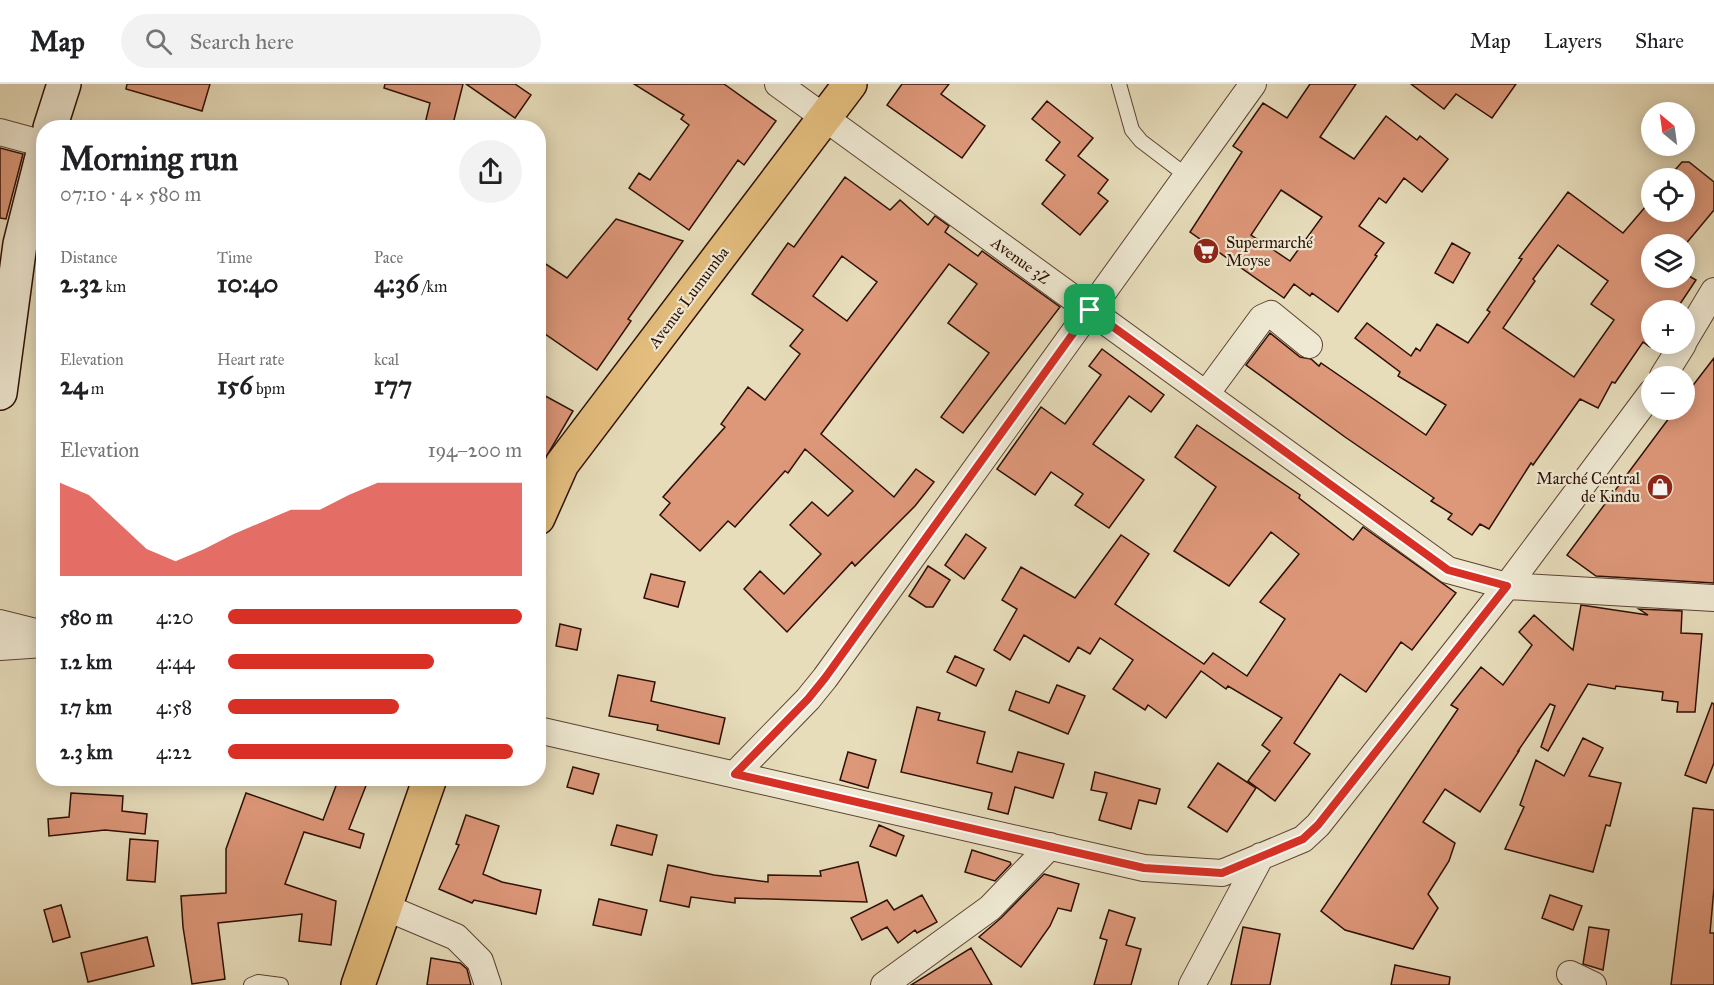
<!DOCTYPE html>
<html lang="en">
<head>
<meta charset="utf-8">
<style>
	:root { --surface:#fff; --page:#f2f2f2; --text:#202124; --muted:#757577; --line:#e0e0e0; --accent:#d93025 }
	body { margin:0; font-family:"IM FELL Great Primer",serif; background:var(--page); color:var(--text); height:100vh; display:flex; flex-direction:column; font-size:22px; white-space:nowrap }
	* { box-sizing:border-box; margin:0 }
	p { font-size:20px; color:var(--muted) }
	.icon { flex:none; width:33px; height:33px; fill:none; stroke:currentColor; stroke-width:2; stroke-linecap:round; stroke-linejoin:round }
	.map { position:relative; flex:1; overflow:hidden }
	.sheet { position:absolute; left:36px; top:36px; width:510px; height:666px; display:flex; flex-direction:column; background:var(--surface); border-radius:24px; box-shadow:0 3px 15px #0003 }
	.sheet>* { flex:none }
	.needle { width:39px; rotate:331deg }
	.tools { position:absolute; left:1641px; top:18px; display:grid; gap:12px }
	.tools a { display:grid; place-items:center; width:54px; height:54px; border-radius:50%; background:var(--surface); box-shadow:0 3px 15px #0003; font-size:30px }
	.pin { position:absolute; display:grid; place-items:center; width:51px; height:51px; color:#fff; margin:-26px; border-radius:12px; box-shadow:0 3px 9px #0006 }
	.round { display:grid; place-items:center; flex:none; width:63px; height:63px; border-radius:32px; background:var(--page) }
	.headline { display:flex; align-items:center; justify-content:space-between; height:102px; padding:0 24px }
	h1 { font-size:33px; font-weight:800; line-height:45px }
	.figures { display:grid; grid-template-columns:repeat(3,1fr); gap:9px; height:102px; padding:6px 24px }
	.figures div { display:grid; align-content:center }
	.figures b { font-size:26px; font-weight:800 }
	.figures small { font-size:16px; font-weight:400 }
	.figures p { font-size:16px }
	.chart { height:168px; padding:12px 24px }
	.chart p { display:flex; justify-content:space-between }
	.chart svg { width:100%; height:108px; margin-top:6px; fill:var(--accent); opacity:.7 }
	ul { padding:0 24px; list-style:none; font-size:20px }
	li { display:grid; grid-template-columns:96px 72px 1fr; align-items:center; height:45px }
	li i { height:15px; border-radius:8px; background:var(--accent) }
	header { display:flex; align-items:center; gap:36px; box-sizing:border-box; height:84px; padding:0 30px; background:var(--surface); border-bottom:2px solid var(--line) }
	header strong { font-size:28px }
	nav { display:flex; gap:33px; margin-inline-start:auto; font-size:21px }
	.search { width:420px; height:54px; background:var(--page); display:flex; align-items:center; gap:15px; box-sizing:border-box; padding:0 21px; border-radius:33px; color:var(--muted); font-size:22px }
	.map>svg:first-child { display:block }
	.building { fill:#dd9779; stroke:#2d0f04; stroke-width:1.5; fill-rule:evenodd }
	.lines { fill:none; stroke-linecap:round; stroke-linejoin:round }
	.lane-casing { stroke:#5c4232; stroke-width:16 }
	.street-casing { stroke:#5c4232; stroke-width:28 }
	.secondary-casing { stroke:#2d0f04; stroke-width:36 }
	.primary-casing { stroke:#2d0f04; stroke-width:36 }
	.lane { stroke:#efe9d3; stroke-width:14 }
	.street { stroke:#efe9d3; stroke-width:26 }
	.secondary { stroke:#efe9d3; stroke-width:33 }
	.primary { stroke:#e4be7e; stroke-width:33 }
	.route-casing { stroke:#fff; stroke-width:12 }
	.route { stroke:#d93025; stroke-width:8 }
	.labels { text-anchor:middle; stroke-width:4.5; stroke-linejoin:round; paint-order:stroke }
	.poi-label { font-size:16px; fill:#2d0f04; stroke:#efe9d3; text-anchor:start }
	.street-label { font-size:16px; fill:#2d0f04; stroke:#efe9d3 }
</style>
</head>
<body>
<header>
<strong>Map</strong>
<div class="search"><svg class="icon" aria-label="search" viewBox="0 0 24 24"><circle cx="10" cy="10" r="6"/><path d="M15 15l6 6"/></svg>Search here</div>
<nav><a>Map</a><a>Layers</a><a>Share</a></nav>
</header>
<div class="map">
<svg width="1714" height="901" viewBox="0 0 1714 901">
	<rect width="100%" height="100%" fill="#e7ddbb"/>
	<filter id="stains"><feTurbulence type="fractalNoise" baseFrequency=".00333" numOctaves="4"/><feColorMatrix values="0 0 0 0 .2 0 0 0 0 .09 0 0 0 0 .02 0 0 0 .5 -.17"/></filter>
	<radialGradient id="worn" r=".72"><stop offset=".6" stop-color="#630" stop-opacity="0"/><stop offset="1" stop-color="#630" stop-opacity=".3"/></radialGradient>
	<!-- building -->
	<path class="building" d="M 127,0 L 210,0 L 202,27 L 126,5 Z
		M 385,0 L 463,0 L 452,44 L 424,44 L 430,19 L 384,4 Z
		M 466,0 L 515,0 L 531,11 L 515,34 Z
		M 634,0 L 724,0 L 776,37 L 744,81 L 738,76 L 689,146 L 629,104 L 639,89 L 650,96 L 689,41 L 681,35 L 684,31 Z
		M 902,0 L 949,0 L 941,10 L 985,42 L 962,74 L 887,21 Z
		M 1310,0 L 1356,0 L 1320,53 L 1354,75 L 1386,32 L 1417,56 L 1420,52 L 1448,75 L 1422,108 L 1404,94 L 1386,119 L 1379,114 L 1359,142 L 1384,159 L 1375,171 L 1377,172 L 1338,228 L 1312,209 L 1310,212 L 1294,200 L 1284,214 L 1190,148 L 1242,68 L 1233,62 L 1263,19 L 1287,34 ZM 1281,106 L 1322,133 L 1290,177 L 1251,151 Z
		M 1411,0 L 1516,0 L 1492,34 L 1456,10 L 1444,25 Z
		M 1047,17 L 1093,54 L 1078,72 L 1108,96 L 1098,109 L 1108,117 L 1080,151 L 1042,120 L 1065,91 L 1046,76 L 1060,58 L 1032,35 Z
		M 0,64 L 23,70 L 6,135 L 0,134 Z
		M 1682,78 L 1689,78 L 1714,98 L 1714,126 L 1684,162 L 1652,160 L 1652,194 L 1684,194 L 1684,189 L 1696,196 L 1676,226 L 1652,226 L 1652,260 L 1650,263 L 1643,258 L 1615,299 L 1612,298 L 1598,324 L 1580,315 L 1533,381 L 1531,379 L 1489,445 L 1480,440 L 1472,451 L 1448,435 L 1452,430 L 1431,417 L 1434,414 L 1345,353 L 1246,281 L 1270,249 L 1300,273 L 1311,275 L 1319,282 L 1321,279 L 1426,351 L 1446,321 L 1398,292 L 1400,288 L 1355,254 L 1367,239 L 1411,272 L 1416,264 L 1420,267 L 1437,240 L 1468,259 L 1490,228 L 1487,226 L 1522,175 L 1519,174 L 1568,108 L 1623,149 L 1652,115 L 1652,128 L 1684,128 L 1684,94 L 1668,94 ZM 1558,161 L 1608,197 L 1591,220 L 1614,236 L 1574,293 L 1503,244 L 1535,197 L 1533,195 Z
		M 845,93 L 890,126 L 900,116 L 928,141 L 935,132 L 949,142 L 945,148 L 978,172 L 982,167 L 1060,223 L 963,349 L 941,333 L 989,269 L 948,239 L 977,200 L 949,180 L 821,350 L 894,413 L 916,385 L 934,398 L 915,422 L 855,482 L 852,478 L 787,548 L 744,505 L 760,487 L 784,510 L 821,470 L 790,441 L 812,418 L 828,432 L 853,407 L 805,365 L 788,389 L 785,387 L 735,443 L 728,437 L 700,467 L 660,431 L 670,419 L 663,413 L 725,343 L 721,340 L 748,303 L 765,316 L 800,270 L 790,262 L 803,246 L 752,210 L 788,159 L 794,163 ZM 842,172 L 877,198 L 847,237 L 813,212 Z
		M 616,135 L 683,157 L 628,235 L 631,237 L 597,286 L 538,245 L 538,175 L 567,194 Z
		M 1452,159 L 1470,169 L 1453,199 L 1435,189 Z
		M 1102,265 L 1164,311 L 1151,328 L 1129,312 L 1093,360 L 1144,396 L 1109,444 L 1075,421 L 1083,410 L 1051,388 L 1035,411 L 997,385 L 1041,323 L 1065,340 L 1101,291 L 1089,282 Z
		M 1714,274 L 1714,499 L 1596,492 L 1567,471 L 1675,326 L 1684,326 L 1684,313 Z
		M 538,308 L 573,327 L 538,387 Z
		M 1197,341 L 1300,411 L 1299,414 L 1353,456 L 1363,443 L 1456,509 L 1412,566 L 1401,558 L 1366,608 L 1340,590 L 1294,659 L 1310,670 L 1275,717 L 1248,697 L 1270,667 L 1262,661 L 1282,634 L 1228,602 L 1226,605 L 1201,587 L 1166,634 L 1148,621 L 1145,626 L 1113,605 L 1133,576 L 1100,554 L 1090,570 L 1078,563 L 1069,578 L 1024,551 L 1010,576 L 994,566 L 1017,525 L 1002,516 L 1021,483 L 1075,514 L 1121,451 L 1149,470 L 1115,520 L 1204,580 L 1213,569 L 1247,592 L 1285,535 L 1260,518 L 1299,470 L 1271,448 L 1229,502 L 1174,467 L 1216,403 L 1175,373 Z
		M 966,450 L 986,464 L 964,495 L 945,481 Z
		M 928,482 L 950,496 L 933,523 L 926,523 L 909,512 Z
		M 651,490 L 685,498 L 678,523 L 644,514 Z
		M 1581,521 L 1648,531 L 1639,525 L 1682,527 L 1681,549 L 1702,550 L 1695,628 L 1677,628 L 1678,618 L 1662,616 L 1663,608 L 1616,602 L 1615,605 L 1588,600 L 1548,667 L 1541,663 L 1555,622 L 1550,620 L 1518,667 L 1519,667 L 1480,728 L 1445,705 L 1423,738 L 1455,759 L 1449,777 L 1428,810 L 1438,824 L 1413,865 L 1345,846 L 1321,827 L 1458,625 L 1451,621 L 1481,583 L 1503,601 L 1532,561 L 1519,548 L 1534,531 L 1573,566 Z
		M 560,540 L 581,545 L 577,566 L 556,562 Z
		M 955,572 L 984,585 L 976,602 L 947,588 Z
		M 618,591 L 655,598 L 651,617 L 725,634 L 719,660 L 657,646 L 658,641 L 609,632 Z
		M 1057,601 L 1085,612 L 1068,650 L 1009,626 L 1016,607 L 1049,619 Z
		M 1712,619 L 1714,620 L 1714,679 L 1706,699 L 1685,691 Z
		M 917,623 L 940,629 L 938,636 L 985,648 L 977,679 L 1012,688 L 1018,668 L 1064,680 L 1053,714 L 1015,703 L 1008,730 L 988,725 L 992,709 L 901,688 Z
		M 1583,654 L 1603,664 L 1589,692 L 1621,699 L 1610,742 L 1606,741 L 1593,788 L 1505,765 L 1524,723 L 1520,721 L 1536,676 L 1564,692 Z
		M 848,668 L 876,676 L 868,704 L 840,696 Z
		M 1218,679 L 1256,704 L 1227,748 L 1188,723 Z
		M 573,683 L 599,690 L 593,710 L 567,703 Z
		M 1095,688 L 1160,705 L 1156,720 L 1139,716 L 1131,745 L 1099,736 L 1107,709 L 1091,706 Z
		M 339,694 L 369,694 L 349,745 L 364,750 L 360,764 L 304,748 L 285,800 L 336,817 L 331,861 L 299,857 L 302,830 L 218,839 L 225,895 L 192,900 L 183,843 L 181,812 L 226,809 L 226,765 L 246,709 L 323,736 Z
		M 71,709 L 123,712 L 122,727 L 147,730 L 145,750 L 105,746 L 49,752 L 48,735 L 69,733 Z
		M 1693,724 L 1714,726 L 1714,804 L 1710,849 L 1714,849 L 1714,901 L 1671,901 Z
		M 466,731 L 499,742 L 483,790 L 502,798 L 541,806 L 536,830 L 474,816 L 472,819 L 439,805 L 459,761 L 456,760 Z
		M 617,741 L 657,751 L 652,771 L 611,761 Z
		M 879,741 L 904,752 L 896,772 L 870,762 Z
		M 130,755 L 158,757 L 155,798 L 127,796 Z
		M 972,766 L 1010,778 L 1011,780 L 995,797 L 965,788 Z
		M 858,778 L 867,818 L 735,814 L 735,819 L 691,813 L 689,823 L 660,817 L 668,781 L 714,791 L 768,798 L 768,791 L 821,792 L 820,787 Z
		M 1044,790 L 1079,800 L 1071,827 L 1058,824 L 1050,842 L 1021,883 L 979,853 L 1001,834 Z
		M 922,811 L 937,838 L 917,849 L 915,846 L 898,859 L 887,843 L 862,856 L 851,834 L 887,816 L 894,826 Z
		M 1550,811 L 1582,822 L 1573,846 L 1542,834 Z
		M 599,815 L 647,826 L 641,851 L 593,841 Z
		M 61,821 L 70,853 L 53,858 L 44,826 Z
		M 1109,826 L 1135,834 L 1126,861 L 1141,865 L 1131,901 L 1094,901 L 1107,856 L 1100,854 Z
		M 1243,843 L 1280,850 L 1270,901 L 1231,901 Z
		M 1589,843 L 1609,846 L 1603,886 L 1583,880 Z
		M 147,853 L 154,882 L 88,898 L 81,869 Z
		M 971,864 L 992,901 L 911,901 Z
		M 431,874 L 460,879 L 467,885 L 471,901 L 427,901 Z
		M 1395,881 L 1450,893 L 1449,901 L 1391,901 Z"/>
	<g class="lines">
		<defs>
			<path id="lane" d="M 1119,0 L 1132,46 L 1141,57 L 1187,92
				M 251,901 L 258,898 L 281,901"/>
			<path id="street" d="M 778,0 L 1448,486 L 1507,502 L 1714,514
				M 0,48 L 44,60
				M 1684,257 L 1714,207
				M 1663,292 L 1683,260
				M 1206,310 L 1262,234 L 1271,230 L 1309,261
				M 0,539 L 44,550
				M 0,563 L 44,560
				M 538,646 L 1144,784 L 1222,789 L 1303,755 L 1318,741 L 1507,502 L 1652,308
				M 735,690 L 808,615 L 825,594 L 1253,0
				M 385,823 L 456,853 L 480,877 L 488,901
				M 1570,890 L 1593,901
				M 884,901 L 990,824 L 1050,762
				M 1192,901 L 1261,772"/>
			<path id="secondary" d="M 50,44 L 64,0
				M 0,309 L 20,160 L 44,65"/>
			<path id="primary" d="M 538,434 L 562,380 L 850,0
				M 358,901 L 430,694"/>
		</defs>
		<!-- lane casing -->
		<use href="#lane" class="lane-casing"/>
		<!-- street casing -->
		<use href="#street" class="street-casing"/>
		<!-- secondary casing -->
		<use href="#secondary" class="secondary-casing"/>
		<!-- primary casing -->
		<use href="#primary" class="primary-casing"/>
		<!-- lane -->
		<use href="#lane" class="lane"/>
		<!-- street -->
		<use href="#street" class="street"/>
		<!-- secondary -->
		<use href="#secondary" class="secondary"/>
		<!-- primary -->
		<use href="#primary" class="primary"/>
	</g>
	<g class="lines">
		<defs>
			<path id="route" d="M 1090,226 L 1448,486 L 1507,502 L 1318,741 L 1303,755 L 1222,789 L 1144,784 L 735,690 L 808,615 L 825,594 Z"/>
		</defs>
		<!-- route casing -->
		<use href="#route" class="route-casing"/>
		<!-- route -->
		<use href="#route" class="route"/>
	</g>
	<!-- icons -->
	<defs>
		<symbol id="supermarket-disc" viewBox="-11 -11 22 22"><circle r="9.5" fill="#8f2418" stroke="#efe9d3"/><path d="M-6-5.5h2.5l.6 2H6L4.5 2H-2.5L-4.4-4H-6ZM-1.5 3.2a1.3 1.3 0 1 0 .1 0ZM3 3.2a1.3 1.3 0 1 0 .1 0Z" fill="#fff"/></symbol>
		<symbol id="shop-disc" viewBox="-11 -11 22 22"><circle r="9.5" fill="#8f2418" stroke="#efe9d3"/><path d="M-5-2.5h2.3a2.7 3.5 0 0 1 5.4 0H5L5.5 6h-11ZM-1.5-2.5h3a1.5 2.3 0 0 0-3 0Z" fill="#fff"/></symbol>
	</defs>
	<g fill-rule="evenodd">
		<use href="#supermarket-disc" x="1191" y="152" width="30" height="30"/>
		<use href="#shop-disc" x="1645" y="388" width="30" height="30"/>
	</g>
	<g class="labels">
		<!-- poi labels -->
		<g class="poi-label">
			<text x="1226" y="164">Supermarché<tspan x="1226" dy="18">Moyse</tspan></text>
			<text x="1640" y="400" text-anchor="end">Marché Central<tspan x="1640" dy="18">de Kindu</tspan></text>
		</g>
		<!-- street labels -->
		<g class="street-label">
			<text transform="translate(1021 176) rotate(36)" y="6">Avenue 3Z</text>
			<text transform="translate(688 213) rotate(-53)" y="6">Avenue Lumumba</text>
		</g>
	</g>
	<rect width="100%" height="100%" filter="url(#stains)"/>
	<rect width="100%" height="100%" fill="url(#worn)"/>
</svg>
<div class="tools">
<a><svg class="needle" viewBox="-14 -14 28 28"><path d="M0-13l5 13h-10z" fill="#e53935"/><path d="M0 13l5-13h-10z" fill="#757577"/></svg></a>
<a><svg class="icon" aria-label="locate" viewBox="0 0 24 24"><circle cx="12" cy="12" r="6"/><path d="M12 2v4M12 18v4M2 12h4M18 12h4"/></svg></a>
<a><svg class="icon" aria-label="layers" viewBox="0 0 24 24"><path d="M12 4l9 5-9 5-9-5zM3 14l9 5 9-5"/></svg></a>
<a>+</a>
<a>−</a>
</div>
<div class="pin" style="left:1090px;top:226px;background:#1e9e55"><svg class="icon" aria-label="arrive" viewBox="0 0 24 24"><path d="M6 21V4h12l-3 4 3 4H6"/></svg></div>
<section class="sheet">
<div class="headline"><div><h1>Morning run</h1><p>07:10 · 4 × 580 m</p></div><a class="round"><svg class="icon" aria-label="share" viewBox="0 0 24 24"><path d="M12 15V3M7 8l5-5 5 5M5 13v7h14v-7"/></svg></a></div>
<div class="figures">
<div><p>Distance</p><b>2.32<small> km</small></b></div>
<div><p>Time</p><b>10:40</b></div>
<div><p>Pace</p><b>4:36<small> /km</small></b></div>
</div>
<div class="figures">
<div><p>Elevation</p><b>24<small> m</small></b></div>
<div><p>Heart rate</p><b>156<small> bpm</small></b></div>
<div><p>kcal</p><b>177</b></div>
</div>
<div class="chart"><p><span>Elevation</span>194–200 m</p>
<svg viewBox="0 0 160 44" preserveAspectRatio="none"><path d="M0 44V6L10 11L20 22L30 33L40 38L50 33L60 27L70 22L80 17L90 17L100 11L110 6L120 6L130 6L140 6L150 6L160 6V44z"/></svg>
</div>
<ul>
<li><b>580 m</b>4:20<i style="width:100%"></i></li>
<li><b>1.2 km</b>4:44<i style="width:70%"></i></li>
<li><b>1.7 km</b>4:58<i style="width:58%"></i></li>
<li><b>2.3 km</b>4:22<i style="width:97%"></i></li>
</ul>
</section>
</div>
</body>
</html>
